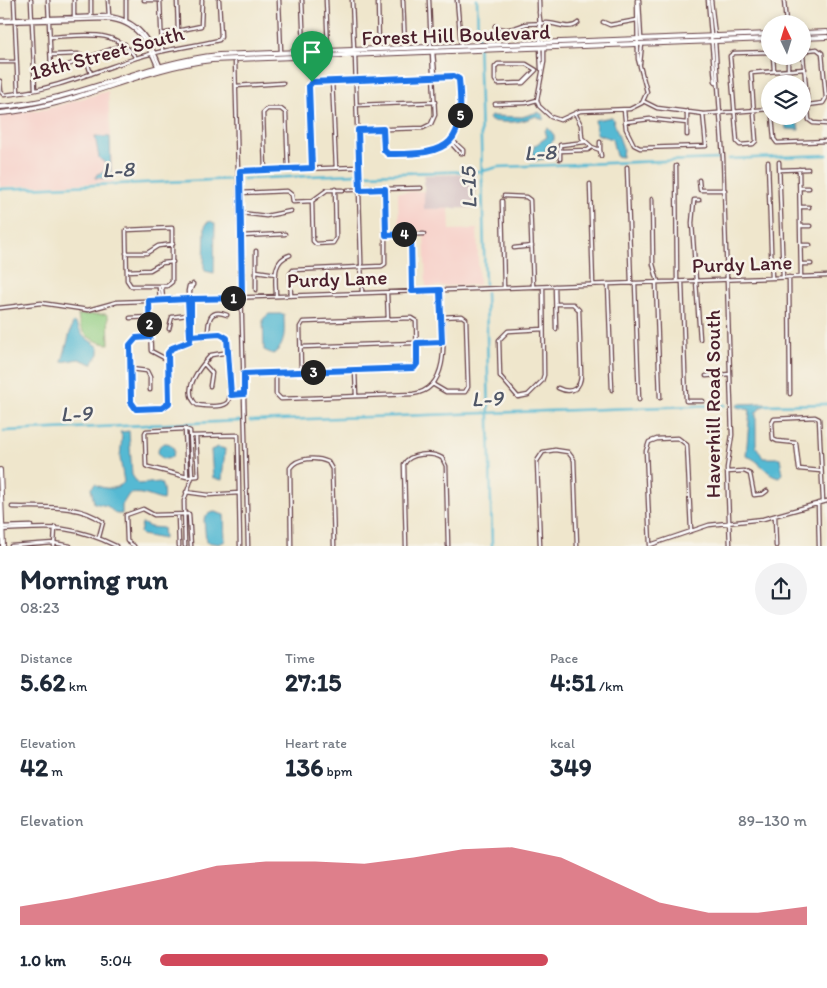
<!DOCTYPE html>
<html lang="en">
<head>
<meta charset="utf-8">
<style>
	:root { --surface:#fff; --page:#f2f2f3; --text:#1f2937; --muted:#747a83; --accent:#d1495b }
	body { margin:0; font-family:Itim,sans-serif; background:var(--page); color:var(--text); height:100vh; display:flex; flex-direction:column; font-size:19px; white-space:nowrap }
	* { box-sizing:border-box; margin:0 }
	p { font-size:16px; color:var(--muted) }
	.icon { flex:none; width:28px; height:28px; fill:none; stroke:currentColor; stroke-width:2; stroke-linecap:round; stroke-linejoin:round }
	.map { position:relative; height:546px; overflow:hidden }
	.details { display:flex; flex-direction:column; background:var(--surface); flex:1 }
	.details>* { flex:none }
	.needle { width:32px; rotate:356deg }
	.tools { position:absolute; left:761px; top:15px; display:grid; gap:10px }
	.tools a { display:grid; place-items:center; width:50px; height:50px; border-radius:50%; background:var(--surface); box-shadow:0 2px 8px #0003; font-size:25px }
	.pin { position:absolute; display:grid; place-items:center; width:42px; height:42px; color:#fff; margin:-51px -21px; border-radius:50% 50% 50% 0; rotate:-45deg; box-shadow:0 0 5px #0007 }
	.pin .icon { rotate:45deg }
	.km { position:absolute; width:25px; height:25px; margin:-12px; border-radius:50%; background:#222; color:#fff; font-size:14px; line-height:25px; text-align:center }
	.round { display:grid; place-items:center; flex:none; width:52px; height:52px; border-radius:26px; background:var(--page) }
	.overview { display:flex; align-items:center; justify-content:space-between; height:85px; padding:0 20px }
	h1 { font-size:28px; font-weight:800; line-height:38px }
	.metrics { display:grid; grid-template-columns:repeat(3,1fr); gap:8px; height:85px; padding:5px 20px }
	.metrics div { display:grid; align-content:center }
	.metrics b { font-size:25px; font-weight:800 }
	.metrics small { font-size:14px; font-weight:400 }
	.metrics p { font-size:14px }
	.chart { height:140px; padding:10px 20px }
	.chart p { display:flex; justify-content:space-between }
	.chart svg { width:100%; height:90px; margin-top:5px; fill:var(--accent); opacity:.7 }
	ul { padding:0 20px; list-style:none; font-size:16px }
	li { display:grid; grid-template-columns:80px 60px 1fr; align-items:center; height:38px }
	li i { height:12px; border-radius:6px; background:var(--accent) }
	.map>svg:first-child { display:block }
	.built { fill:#f7d0c9 }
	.industrial { fill:#d2bec1 }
	.green { fill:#92ce83; stroke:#6e7657 }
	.water { fill:#54b9d3; stroke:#4f6c7f }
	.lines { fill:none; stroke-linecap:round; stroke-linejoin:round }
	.canal { stroke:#54b9d3; stroke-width:2.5 }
	.minor-casing { stroke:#633d43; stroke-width:5 }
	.major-casing { stroke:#633d43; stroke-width:6 }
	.minor { stroke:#fff; stroke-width:2.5 }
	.major { stroke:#fff; stroke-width:4 }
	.route-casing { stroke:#fff; stroke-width:10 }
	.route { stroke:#1a73e8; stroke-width:6 }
	.labels { text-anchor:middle; stroke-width:5; stroke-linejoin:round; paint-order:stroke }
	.street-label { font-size:21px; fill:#4a1f2b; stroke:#f7f3e8 }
	.water-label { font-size:22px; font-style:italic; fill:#4e5566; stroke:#f7f3e8 }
</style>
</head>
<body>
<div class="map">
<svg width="827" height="546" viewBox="0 0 827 546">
	<rect width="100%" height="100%" fill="#f7f3e8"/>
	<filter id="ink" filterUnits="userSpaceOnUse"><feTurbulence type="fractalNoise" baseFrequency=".02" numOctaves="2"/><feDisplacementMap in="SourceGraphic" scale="10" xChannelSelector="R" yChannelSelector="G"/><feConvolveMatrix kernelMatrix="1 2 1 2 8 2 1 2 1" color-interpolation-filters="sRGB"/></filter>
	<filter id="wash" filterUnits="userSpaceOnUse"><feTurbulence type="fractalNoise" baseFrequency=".0096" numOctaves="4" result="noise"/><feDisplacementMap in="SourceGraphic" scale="20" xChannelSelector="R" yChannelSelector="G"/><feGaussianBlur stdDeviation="1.12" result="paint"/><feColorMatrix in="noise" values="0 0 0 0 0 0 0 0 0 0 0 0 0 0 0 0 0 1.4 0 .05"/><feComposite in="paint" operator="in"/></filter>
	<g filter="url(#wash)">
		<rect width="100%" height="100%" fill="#efe6cc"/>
		<!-- built -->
		<path class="built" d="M 108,91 L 113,182 L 0,187 L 0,115 L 46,109 Z
			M 424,191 L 424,209 L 449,208 L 450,230 L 477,229 L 479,285 L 426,287 L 424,231 L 399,231 L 398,192 Z"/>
		<!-- industrial -->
		<path class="industrial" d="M 475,174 L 476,208 L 424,209 L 424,175 Z"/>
		<!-- green -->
		<path class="green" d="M 106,314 L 108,316 L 109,344 C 91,342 80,334 78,315 Z"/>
		<!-- water -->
		<path class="water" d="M 538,112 L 543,115 L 543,120 L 536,116 C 521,123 508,123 491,121 L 489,118 L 491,116 L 522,117 Z
			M 784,116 L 796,116 L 799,130 L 786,129 Z
			M 612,117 L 623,148 L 622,157 L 616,156 L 612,139 L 597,134 L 595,120 Z
			M 548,128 L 554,135 L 554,140 L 545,149 L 548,158 L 533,161 L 534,146 L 547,137 L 545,130 Z
			M 95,136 L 110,137 L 111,175 L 109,178 L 95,178 L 97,174 L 104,172 L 106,164 L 99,158 Z
			M 211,221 L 215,224 L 214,273 L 205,271 L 204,267 L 205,227 L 206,223 Z
			M 269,314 L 284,314 C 284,328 287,346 273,354 L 264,350 L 263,319 Z
			M 73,322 L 77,325 L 83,336 L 99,347 L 99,354 L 92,364 L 79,359 L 62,362 Z
			M 765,403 L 765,406 L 761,407 L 756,413 L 756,446 L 763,458 L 780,458 L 783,474 L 780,477 C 766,476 760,459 746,456 L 750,410 L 737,407 L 738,404 Z
			M 129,431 L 132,475 L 138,484 L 160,482 C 164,487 164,495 163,500 C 148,497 146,492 129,494 L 122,505 L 122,514 L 116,514 L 107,506 L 94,503 L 91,488 L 95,484 C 103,490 118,490 124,482 L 120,458 L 122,436 L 120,432 Z
			M158 451a8 8 0 1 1 16 0a8 8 0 1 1-16 0Z
			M 218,447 L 225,449 L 222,480 L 213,478 L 211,450 Z
			M 215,512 L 224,515 L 225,541 L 219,544 L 206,542 L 204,519 L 209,513 Z
			M 142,523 L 150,527 L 163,528 L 164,539 L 142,535 L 140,533 Z"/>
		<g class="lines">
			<!-- canal -->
			<path class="canal" d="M 477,0 L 485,284
				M 729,159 L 827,155
				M 363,174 L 483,171 L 498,167 L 719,159
				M 243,179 L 356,174
				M 0,189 L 236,179
				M 486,293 L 492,546
				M 763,405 L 827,404
				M 250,421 L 725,405
				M 4,431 L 240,421"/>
		</g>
	</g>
	<g filter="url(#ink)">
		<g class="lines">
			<defs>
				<path id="minor" d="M 14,0 L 18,92
					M 31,0 L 35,90
					M 48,0 L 51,68
					M 74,0 L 74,18
					M 91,0 L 91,16
					M 108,0 L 109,16
					M 126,0 L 126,21
					M 144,0 L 160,0
					M 160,0 L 162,50
					M 177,0 L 178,31
					M 279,0 L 281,52
					M 302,0 L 304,51
					M 326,0 L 328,50
					M 352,0 L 354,49
					M 378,0 L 379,48
					M 403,0 L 405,47
					M 429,0 L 431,47
					M 457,0 L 461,45
					M 539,0 L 540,42
					M 639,0 L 641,38
					M 708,0 L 715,81 L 717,83
					M 711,0 L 715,36
					M 784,0 L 786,24
					M 539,12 L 543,42
					M 0,20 L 107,16 C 139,19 150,41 161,68
					M 0,22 L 107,19 C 137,21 148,43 158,68
					M 603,22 L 610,25 L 637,20
					M 495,26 C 506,33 516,27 526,24 C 533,23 540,24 547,23 C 557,23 569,31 578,23
					M 162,34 L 201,26 L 202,0
					M 50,37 C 83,36 115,27 136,58
					M 715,41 L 723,158 L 732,435 L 727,468 L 730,546
					M 540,48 L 541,69
					M 544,48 L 544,62 L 537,100 L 539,106 L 551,117 L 560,120 L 580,111 L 630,109 L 642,103 L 647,92 L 638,59 L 637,0
					M 433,52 L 435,74 L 434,77
					M 770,52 L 734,53 L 730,56 L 737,142 L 740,145 L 753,144 L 756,141 L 751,73 L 805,69
					M 51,55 L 78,54 L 86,58 L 91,74
					M 355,55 L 362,293
					M 773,56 L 774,70
					M 788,56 L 788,70
					M 235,60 L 248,546
					M 0,62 L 16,62
					M 498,64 L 526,64 L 536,70 L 523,83 L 498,84 L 495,80 L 495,67 Z
					M 640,64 L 642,44
					M 34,72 L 65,66 L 125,44
					M 332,80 L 336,168
					M 0,81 L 1,92 L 4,95 C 50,91 92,73 136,58 C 163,49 191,47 219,40 L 221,37 L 219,0
					M 236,86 L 283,83
					M 643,101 L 657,108 L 704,114 L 770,109
					M 495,104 L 526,103 L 537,100
					M 357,105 L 435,102
					M 808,105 L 823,103 L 826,98 L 822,53 L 817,49 L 808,50 L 803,55 C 805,76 807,98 809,120 L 813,123 L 827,124
					M 624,110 L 626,129 L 634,145 L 640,148 L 706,146 L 703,114
					M 687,111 L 687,135
					M 575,113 L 581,125 L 582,138 L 592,147 L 588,150 L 560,151 L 560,145 L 585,142
					M 772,116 L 774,139 L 777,143 L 827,141
					M 625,122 L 650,119 L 687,123
					M 358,130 L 423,128 L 431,124 L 435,115 L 432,52
					M 450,142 L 460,153 L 463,153 L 463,150 L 452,140
					M 600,142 L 600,150
					M 592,147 L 600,150 L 601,156
					M 560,151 L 560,159
					M 768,162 L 772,278
					M 779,162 L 783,278
					M 676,166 L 677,281
					M 627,167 L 631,283
					M 312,168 L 309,86 L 312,82 L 454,76 L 458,78 C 461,86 460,96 460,105 C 462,154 427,155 388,154 L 384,150 L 383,129
					M 799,169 L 801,277
					M 265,170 L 263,113 L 267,109 L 281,109 L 286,113 L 288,169
					M 780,170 L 808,169
					M 239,171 L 359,167
					M 699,180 L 700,190 L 725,190
					M 590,184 L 593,285
					M 800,188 L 809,188
					M 347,190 L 421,188
					M 240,193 L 287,191 L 292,195 L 293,202 L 312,201 L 327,190 L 343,190
					M 504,196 L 526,197 L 530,200 L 533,287
					M 652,199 L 653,264 L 658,282
					M 699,200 L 694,200 L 692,223 L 700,339
					M 312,201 L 313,241 L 316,244 L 333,243 L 336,238 L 335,189
					M 502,201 L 504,288
					M 800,207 L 809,207
					M 241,213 L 266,216 L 291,211
					M 801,226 L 810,226
					M 172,228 L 172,282 L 167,286 L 131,286 L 127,280 L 126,230 Z
					M 411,234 L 412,291
					M 386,235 L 424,234
					M 241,236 L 285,234
					M 801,245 L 810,245
					M 514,248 L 532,246
					M 256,251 L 256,290
					M 126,253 L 147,253 L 158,246 L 173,244
					M 802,264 L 811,264
					M 127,271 L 150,270 L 162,263 L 173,262
					M 256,271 L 276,274
					M 789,277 L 790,394
					M 682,282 L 686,401 L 703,401
					M 635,283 L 639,400
					M 656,283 L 660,398
					M 608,284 L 612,390
					M 555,286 L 556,329
					M 159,287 L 160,300
					M 162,287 L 163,300
					M 387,293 L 388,319
					M 276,296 C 276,280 271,261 290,255
					M 291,296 L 290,274 L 293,270 L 382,266 L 385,264 L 385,189
					M 149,301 L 151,351 L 168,360
					M 556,304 L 573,304 L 579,310 L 581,374 C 581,388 572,395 558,388
					M 0,308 L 41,303 L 88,310 L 117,302 L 827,276
					M 130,318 L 149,317
					M 169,329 L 172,317 L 187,315
					M 543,329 L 508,331 L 499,340 L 500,376 L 518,397 L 528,395 L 542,381 L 544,375 L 543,287
					M 208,335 C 208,321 209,308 227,315
					M 190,336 L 220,335 L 227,338 C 230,346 233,398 227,403 C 221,408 204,406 197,405 C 180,390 201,366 211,355 L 229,352
					M 190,336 L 188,291 L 189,286 L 193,285
					M 150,337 L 136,338 L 130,346 L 131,402 C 136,413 162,412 169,403 L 168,353 L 173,347 L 190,341 L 190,291 L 193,284
					M 301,347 L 442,342
					M 204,364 L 212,373 L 210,386
					M 131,369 L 147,371 L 150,377 L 150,390
					M 355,370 L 356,396
					M 276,373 L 276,394 L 281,399 L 413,394 C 456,389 441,322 441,290
					M 244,375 L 412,368 L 414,368 L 417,363 L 416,321 L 411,318 L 303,322 L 300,327 L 301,372
					M 706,376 L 730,374
					M 434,385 L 446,392 L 465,392 L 468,387 L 466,319 L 462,316 L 441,317
					M 231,395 L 244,394
					M 821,471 L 799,469 L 796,443 L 777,441 L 773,439 L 772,423 L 774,419 L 815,417 L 819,419 L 823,501
					M 727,472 L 744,471 L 750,474 L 754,495 L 763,494 L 767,491
					M 187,477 L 185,429 L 146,431 L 145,433 L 146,466 L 148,467 L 187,477 L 198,476 L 196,436
					M 186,492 L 208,495 L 239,493 L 238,435 L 190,436
					M 239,493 L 240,546
					M 818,503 L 819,546
					M 12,507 C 40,508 79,503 103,522 L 99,537
					M 178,515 L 179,546
					M 775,516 L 776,546
					M 0,527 L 31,526
					M 0,530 C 50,528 69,523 116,546
					M 650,545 L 646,451 L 649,442 L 657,439 L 678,438 L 687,445 L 691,530
					M 650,545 L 709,525 L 763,519 L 827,501
					M 11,546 L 54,543 L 70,546
					M 54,546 L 55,527
					M 134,546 L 127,541 L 126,515 L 143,509 L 154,515 L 189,514 L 191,546
					M 185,546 L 184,501 L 192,477 L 190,431 L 185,429
					M 291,546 L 290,468 C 297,457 317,457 328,462 L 332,469 L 334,546
					M 406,546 L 404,464 C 410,453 432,452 442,458 L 446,466 L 448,546
					M 540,546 L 537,461 L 543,452 L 555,450 L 568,452 L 574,460 L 577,546"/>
				<path id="major" d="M 802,33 L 827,32
					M 802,38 L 827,37
					M 0,107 C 78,101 142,63 219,55 L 770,34
					M 0,113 C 76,107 138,68 212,60 L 770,39
					M 0,470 L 3,546"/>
			</defs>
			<!-- minor casing -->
			<use href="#minor" class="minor-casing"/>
			<!-- major casing -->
			<use href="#major" class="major-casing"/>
			<!-- minor -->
			<use href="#minor" class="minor"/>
			<!-- major -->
			<use href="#major" class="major"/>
		</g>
	</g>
	<g class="lines" filter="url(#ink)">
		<defs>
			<path id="route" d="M 312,82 L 309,86 L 312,168 L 240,171 L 242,298 L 191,299 L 191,332 L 190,341 L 172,348 L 168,353 L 169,403 L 162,408 L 136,409 L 131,402 L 130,345 L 136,338 L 150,337 L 149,301 L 188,299 L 190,336 L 220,334 L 227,338 L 231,395 L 244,394 L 244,374 L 414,368 L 417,364 L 417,343 L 442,342 L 440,290 L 412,291 L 411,234 L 386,235 L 385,189 L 360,190 L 358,130 L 383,129 L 384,150 L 388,154 C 452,155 465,144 459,79 L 454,76 L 312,82"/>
		</defs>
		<!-- route casing -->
		<use href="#route" class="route-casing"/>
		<!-- route -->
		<use href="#route" class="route"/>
	</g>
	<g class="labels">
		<!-- street labels -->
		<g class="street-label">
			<text transform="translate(456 35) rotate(-2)" y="7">Forest Hill Boulevard</text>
			<text transform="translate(107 53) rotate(-15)" y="7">18th Street South</text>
			<text transform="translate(742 264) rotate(-2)" y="7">Purdy Lane</text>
			<text transform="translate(337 279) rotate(-2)" y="7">Purdy Lane</text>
			<text transform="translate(713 404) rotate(-90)" y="7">Haverhill Road South</text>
		</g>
		<!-- water labels -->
		<g class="water-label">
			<text transform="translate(540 152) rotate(-2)" y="8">L-8</text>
			<text transform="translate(118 169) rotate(-2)" y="8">L-8</text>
			<text transform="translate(468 188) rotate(-92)" y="8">L-15</text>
			<text transform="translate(487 398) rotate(-2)" y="8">L-9</text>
			<text transform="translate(76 413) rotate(-2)" y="8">L-9</text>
		</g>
	</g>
</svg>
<div class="tools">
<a><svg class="needle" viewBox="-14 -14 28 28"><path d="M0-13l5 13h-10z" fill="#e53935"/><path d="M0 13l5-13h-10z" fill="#747a83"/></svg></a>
<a><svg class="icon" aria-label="layers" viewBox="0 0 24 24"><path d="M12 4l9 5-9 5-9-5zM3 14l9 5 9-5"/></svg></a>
</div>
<div class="pin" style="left:312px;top:82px;background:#1e9e55"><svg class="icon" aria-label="arrive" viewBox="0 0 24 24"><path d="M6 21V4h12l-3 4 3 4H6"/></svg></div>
<b class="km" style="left:233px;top:298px">1</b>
<b class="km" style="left:149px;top:324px">2</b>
<b class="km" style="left:313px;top:372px">3</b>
<b class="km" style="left:404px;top:234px">4</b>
<b class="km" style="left:460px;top:115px">5</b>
</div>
<section class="details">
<div class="overview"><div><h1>Morning run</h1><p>08:23</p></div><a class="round"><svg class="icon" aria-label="share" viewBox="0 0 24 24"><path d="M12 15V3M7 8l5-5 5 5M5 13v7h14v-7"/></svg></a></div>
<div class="metrics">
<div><p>Distance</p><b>5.62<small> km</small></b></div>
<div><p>Time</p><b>27:15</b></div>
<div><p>Pace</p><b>4:51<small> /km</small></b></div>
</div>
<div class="metrics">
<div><p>Elevation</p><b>42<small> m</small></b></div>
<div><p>Heart rate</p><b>136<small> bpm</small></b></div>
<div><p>kcal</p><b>349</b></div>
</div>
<div class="chart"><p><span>Elevation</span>89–130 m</p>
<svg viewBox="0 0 160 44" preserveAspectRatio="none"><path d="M0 44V35L10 31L20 26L30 21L40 15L50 13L60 13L70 14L80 11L90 7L100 6L110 11L120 22L130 33L140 38L150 38L160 35V44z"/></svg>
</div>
<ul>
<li><b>1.0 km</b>5:04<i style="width:60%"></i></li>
</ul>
</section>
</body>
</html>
